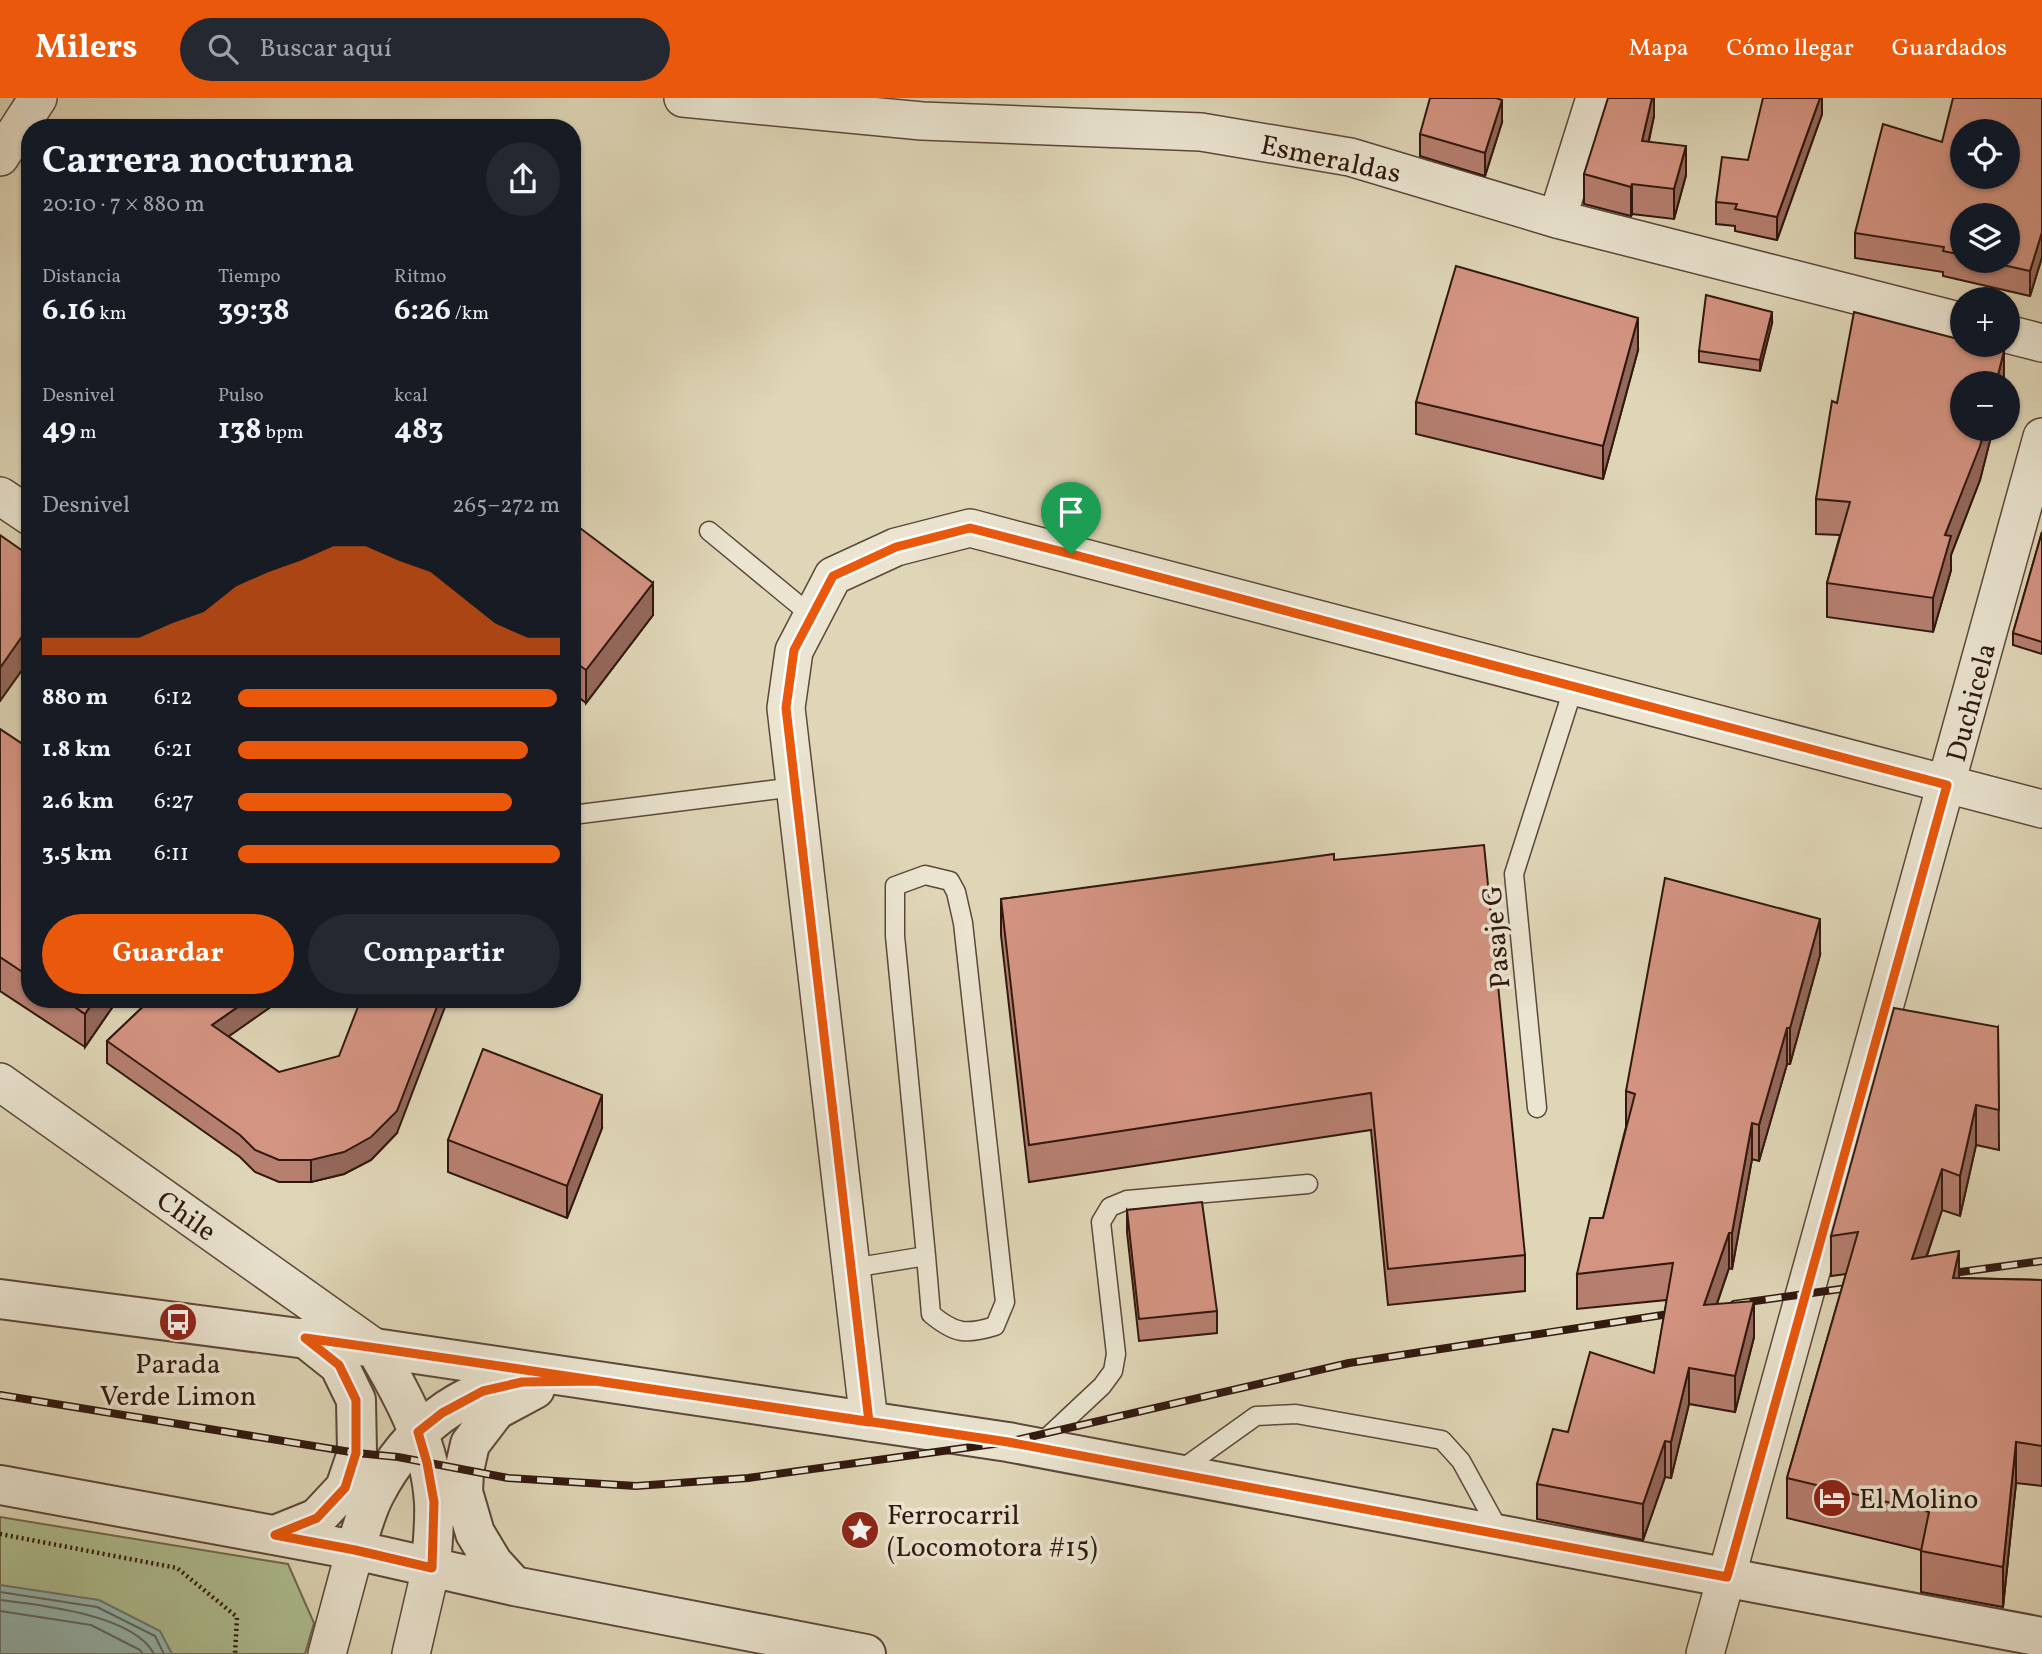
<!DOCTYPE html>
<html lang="es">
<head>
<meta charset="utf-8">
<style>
	:root { --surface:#171b24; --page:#242831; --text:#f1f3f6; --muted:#9ea1a6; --accent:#ea580c }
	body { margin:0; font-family:Vollkorn,serif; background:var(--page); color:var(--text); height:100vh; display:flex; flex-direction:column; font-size:26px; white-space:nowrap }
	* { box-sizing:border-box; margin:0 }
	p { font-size:23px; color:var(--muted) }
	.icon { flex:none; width:38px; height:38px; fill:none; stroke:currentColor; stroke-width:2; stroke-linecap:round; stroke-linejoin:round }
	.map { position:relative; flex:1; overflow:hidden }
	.drawer { position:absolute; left:21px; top:21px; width:560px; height:889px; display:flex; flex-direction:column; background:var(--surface); border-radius:28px; box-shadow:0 2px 5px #0004 }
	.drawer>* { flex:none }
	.buttons { position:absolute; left:1950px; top:21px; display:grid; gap:14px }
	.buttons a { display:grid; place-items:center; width:70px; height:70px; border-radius:50%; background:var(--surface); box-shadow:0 2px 5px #0004; font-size:35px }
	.pin { position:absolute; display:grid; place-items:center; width:60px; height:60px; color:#fff; margin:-72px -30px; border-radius:50% 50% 50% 0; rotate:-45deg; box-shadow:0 0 7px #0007 }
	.pin .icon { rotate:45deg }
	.round { display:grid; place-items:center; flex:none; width:74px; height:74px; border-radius:37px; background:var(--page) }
	.head { display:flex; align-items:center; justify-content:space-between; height:119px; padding:0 21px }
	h1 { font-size:38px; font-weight:700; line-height:52px }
	.stats { display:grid; grid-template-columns:repeat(3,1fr); gap:10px; height:119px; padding:7px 21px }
	.stats div { display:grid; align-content:center }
	.stats b { font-size:30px; font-weight:700 }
	.stats small { font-size:19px; font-weight:400 }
	.stats p { font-size:19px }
	.chart { height:196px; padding:14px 21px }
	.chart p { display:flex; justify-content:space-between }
	.chart svg { width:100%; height:126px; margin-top:7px; fill:var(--accent); opacity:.7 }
	.action { display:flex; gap:14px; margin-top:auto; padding:14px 21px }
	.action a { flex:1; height:80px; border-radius:42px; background:var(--accent); color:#fff; font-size:28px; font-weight:700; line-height:80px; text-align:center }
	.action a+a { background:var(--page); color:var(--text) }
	ul { padding:0 21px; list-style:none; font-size:23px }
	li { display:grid; grid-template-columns:112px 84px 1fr; align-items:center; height:52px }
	li i { height:18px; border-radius:9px; background:var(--accent) }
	header { display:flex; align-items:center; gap:42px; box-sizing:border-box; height:98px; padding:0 35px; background:var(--accent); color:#fff }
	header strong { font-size:33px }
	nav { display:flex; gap:38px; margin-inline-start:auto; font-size:24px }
	.search { width:490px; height:63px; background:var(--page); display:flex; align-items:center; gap:18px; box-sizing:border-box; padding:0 24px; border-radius:38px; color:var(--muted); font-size:26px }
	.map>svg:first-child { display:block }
	.green { fill:#aebe91; stroke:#706b50; stroke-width:2 }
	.water { fill:#94b8b3; stroke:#6c7871; stroke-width:2 }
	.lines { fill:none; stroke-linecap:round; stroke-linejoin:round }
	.shore { stroke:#626861; stroke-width:2 }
	.service-casing { stroke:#5c4839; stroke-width:21 }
	.minor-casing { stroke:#5c4839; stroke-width:40 }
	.tertiary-casing { stroke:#5c4839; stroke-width:42 }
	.path { stroke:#31180f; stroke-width:4.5; stroke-dasharray:2 3.5; stroke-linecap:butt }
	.service { stroke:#eae4d0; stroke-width:18 }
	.minor { stroke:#eae4d0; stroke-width:37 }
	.tertiary { stroke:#eae4d0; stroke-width:38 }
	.rail-casing { stroke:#31180f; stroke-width:8 }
	.rail { stroke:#eae4d0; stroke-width:5; stroke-dasharray:16; stroke-linecap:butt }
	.wall { fill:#b67f70; stroke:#31180f; stroke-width:2; fill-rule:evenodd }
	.shaded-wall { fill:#94685b; stroke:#31180f; stroke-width:2 }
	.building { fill:#d49482; stroke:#31180f; stroke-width:2; fill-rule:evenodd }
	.route-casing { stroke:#fff; stroke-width:14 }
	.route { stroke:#ea580c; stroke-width:9 }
	.labels { text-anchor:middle; stroke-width:7; stroke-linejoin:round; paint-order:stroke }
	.street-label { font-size:28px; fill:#31180f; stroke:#eae4d0 }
	.poi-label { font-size:28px; fill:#31180f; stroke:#eae4d0; text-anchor:start }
</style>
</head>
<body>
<header>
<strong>Milers</strong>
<div class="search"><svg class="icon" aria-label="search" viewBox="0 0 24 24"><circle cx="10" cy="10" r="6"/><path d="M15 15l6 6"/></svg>Buscar aquí</div>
<nav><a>Mapa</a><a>Cómo llegar</a><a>Guardados</a></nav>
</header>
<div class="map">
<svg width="2042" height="1556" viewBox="0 0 2042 1556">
	<rect width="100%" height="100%" fill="#dfd6b7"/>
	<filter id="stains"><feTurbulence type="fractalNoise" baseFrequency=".00286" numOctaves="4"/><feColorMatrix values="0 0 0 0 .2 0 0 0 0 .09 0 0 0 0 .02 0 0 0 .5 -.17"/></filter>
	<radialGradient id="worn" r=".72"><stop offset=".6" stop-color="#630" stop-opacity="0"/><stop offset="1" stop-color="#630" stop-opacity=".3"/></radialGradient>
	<!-- green -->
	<path class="green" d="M 0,1419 L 288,1466 L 314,1525 L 305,1556 L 0,1556 Z"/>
	<!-- water -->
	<path class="water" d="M 0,1487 L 99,1502 L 160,1533 L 172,1556 L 0,1556 Z"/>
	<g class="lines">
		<!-- shore -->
		<path class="shore" d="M 0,1494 L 97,1509 L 155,1538 L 164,1556
			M 0,1502 C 41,1507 134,1517 154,1556
			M 0,1513 L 91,1527 L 140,1552 L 143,1556"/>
		<defs>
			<path id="service" d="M 709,433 L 812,518
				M 572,717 L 795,689
				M 1537,1010 L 1514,776 L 1574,588
				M 852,1170 L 926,1158 L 931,1216 C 955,1236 966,1237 995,1228 L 1005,1204 L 963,825 L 956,794 L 950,783 L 925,777 L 895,788 L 895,838 L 926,1158
				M 1037,1349 L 1102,1288 L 1113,1273 L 1116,1256 L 1101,1124 L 1110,1109 L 1127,1102 L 1308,1086
				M 1179,1373 L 1256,1318 L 1296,1316 L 1442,1342 L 1461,1363 L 1501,1436"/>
			<path id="minor" d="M 683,0 L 922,23 L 1201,34 L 1350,59 L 1557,121 L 1962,224
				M 0,59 L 38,0
				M 1557,121 L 1595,0
				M 2007,236 L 2042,245
				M 0,398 L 30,418
				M 0,984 L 375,1250
				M 869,1324 L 786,610 L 794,553 L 833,478 L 896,449 L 970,430 L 2042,711
				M 327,1556 L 355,1452
				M 411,1556 L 431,1470
				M 1705,1556 L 2042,339"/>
			<path id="tertiary" d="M 0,1201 L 375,1250 L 1008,1344 L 2042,1539
				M 375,1250 C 403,1297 431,1348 434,1405 C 435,1427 432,1449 431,1470
				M 0,1387 L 355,1452 L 514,1488 L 866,1556
				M 275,1437 L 317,1420 L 345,1390 L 357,1355 L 356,1302 L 339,1267 L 305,1240
				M 355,1452 C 361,1434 366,1413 375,1396 C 407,1335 461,1285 534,1284
				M 514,1488 L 493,1465 L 475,1435 L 463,1394 L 464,1373 L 470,1346 L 496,1312 L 535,1291"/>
		</defs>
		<!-- service casing -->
		<use href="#service" class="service-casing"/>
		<!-- minor casing -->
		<use href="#minor" class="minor-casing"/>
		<!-- tertiary casing -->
		<use href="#tertiary" class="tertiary-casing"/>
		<!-- path -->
		<path class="path" d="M 0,1436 L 177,1470 L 237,1519 L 235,1556"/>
		<!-- service -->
		<use href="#service" class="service"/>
		<!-- minor -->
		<use href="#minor" class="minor"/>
		<!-- tertiary -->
		<use href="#tertiary" class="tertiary"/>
		<defs>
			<path id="rail" d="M 1938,1177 L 2042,1163
				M 1734,1206 L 1862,1188
				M 0,1297 L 357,1355 L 398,1359 L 508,1380 L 636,1388 L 748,1380 L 1008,1344 L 1349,1265 L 1682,1214"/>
		</defs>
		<!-- rail casing -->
		<use href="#rail" class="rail-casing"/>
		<!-- rail -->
		<use href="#rail" class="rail"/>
	</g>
	<!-- wall -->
	<path class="wall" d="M 1654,0 L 1654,18 L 1649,43 L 1686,77 L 1674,121 L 1632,116 L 1631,118 L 1584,106 L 1584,76 Z
		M 1822,0 L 1822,16 L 1777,142 L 1735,133 L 1735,128 L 1716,126 L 1716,104 L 1748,62 Z
		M 2042,0 L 2042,159 L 2030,198 L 1943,178 L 1943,174 L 1855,160 L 1855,135 L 1942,44 ZM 1962,117 L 2007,163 L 1962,163 Z
		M 1502,24 L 1485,78 L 1420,58 L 1420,36 Z
		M 1772,225 L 1760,273 L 1699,264 L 1699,253 Z
		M 1638,252 L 1603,381 L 1416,336 L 1416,304 Z
		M 2004,285 L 1980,382 L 1951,457 L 1951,472 L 1933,534 L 1827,519 L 1827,485 L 1840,437 L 1816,436 L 1816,401 L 1837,305 Z
		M 572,424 L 653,517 L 586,605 L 572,594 Z
		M 2042,434 L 2042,556 L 2013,547 L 2013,535 Z
		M 0,631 L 30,651 L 30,901 L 118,901 L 85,949 L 0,893 Z
		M 1334,762 L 1525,1157 L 1525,1193 L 1388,1207 L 1371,1032 L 1029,1084 L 1001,837 L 1001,801 Z
		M 1820,857 L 1790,966 L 1787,966 L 1759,1063 L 1752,1061 L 1732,1171 L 1729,1170 L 1717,1206 L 1754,1239 L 1735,1314 L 1689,1306 L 1671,1380 L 1665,1379 L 1643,1442 L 1537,1421 L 1537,1386 L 1568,1334 L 1654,1275 L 1667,1202 L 1577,1211 L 1577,1176 L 1603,1120 L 1626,1029 L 1626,993 Z
		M 151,901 L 289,901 L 272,908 L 228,938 L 279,974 L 397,1035 L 371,1062 L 344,1076 L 311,1084 L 279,1084 L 255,1074 L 240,1059 L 107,965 L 107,943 Z
		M 1998,929 L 1999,1052 L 1976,1047 L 1960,1118 L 1942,1112 L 1927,1158 L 1959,1180 L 2042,1182 L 2042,1388 L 2016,1385 L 2003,1509 L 1921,1494 L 1921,1452 L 1787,1420 L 1787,1380 L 1846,1176 L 1831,1178 L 1831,1138 Z
		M 602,1030 L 567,1120 L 448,1074 L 448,1042 Z
		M 1127,1112 L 1217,1213 L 1217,1235 L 1139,1243 L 1127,1134 Z"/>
	<!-- shaded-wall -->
	<path class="shaded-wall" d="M 1652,0 L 1654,0 L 1654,18 L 1642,72 L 1642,43 Z
		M 1820,0 L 1822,0 L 1822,16 L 1777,142 L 1777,119 Z
		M 1502,2 L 1502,24 L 1485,78 L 1485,55 Z
		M 1686,48 L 1686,77 L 1674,121 L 1674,91 Z
		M 1632,86 L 1632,116 L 1631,118 L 1631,89 Z
		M 2042,134 L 2042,159 L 2030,198 L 2030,173 Z
		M 1772,214 L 1772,225 L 1760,273 L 1760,262 Z
		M 1638,220 L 1638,252 L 1603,381 L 1603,348 Z
		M 2004,253 L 2004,285 L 1996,285 Z
		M 1985,331 L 1993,331 L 1980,382 L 1951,457 L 1951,472 L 1933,534 L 1933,500 L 1945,437 Z
		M 653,485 L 653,517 L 586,605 L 586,572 Z
		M 30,497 L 30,561 L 0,603 L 0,570 L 24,505 Z
		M 1820,821 L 1820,857 L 1790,966 L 1790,930 Z
		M 95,901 L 118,901 L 85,949 L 85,916 Z
		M 249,901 L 289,901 L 272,908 L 212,950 L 212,927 Z
		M 440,901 L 448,901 L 397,1035 L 371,1062 L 344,1076 L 311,1084 L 311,1062 Z
		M 1787,930 L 1787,966 L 1759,1063 L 1759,1027 Z
		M 602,997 L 602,1030 L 567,1120 L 567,1088 Z
		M 1976,1007 L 1976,1047 L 1960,1118 L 1960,1078 Z
		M 1752,1025 L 1752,1061 L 1732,1171 L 1732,1135 Z
		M 1942,1071 L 1942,1112 L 1912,1201 L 1912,1161 Z
		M 1729,1135 L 1729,1170 L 1704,1243 L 1704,1207 Z
		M 1959,1153 L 1959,1193 L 1953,1180 Z
		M 1754,1203 L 1754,1239 L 1735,1314 L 1735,1278 Z
		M 1689,1270 L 1689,1306 L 1671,1380 L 1671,1344 Z
		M 1665,1343 L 1665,1379 L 1643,1442 L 1643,1406 Z
		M 2016,1344 L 2016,1385 L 2003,1509 L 2003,1469 Z"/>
	<!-- building -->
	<path class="building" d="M 1430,0 L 1496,0 L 1502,2 L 1485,55 L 1420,36 Z
		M 1608,0 L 1652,0 L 1642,43 L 1686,48 L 1674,91 L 1632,86 L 1631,89 L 1584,76 Z
		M 1763,0 L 1820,0 L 1777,119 L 1735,111 L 1737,106 L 1716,104 L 1722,59 L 1748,62 Z
		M 1953,0 L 2042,0 L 2042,134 L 2030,173 L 1985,163 L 2007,163 L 2007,117 L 1962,117 L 1962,157 L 1943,153 L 1944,149 L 1855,135 L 1883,26 L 1942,44 ZM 1962,33 L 2007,33 L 2007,79 L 1962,79 Z
		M 1456,168 L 1638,220 L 1603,348 L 1416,304 Z
		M 1706,197 L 1772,214 L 1760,262 L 1699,253 Z
		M 1854,214 L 1962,242 L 1962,247 L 1979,247 L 2004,253 L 1996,285 L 1962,285 L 1962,331 L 1985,331 L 1980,348 L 1945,437 L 1951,438 L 1933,500 L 1827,485 L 1850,404 L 1816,401 L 1832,303 L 1837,305 Z
		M 572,424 L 653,485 L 586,572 L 572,562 Z
		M 2042,434 L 2042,544 L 2013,535 Z
		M 0,437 L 30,458 L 30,497 L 24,505 L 30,509 L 30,527 L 0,570 Z
		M 0,631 L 30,651 L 30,879 L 0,859 Z
		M 1484,747 L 1525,1157 L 1388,1171 L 1371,995 L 1029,1047 L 1001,801 L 1334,756 L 1334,762 Z
		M 1665,780 L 1820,821 L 1790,930 L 1787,930 L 1759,1027 L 1752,1025 L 1732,1135 L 1729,1135 L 1704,1207 L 1754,1203 L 1735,1278 L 1689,1270 L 1671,1344 L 1665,1343 L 1643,1406 L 1537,1386 L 1553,1331 L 1568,1334 L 1590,1254 L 1654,1275 L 1673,1165 L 1577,1176 L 1590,1120 L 1603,1120 L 1635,996 L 1626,993 Z
		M 63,901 L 95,901 L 85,916 Z
		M 151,901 L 249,901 L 212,927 L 279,974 L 339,958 L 361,901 L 440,901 L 397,1013 L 371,1039 L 344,1054 L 311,1062 L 279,1062 L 255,1052 L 240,1037 L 107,943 Z
		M 1894,910 L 1998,929 L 1999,1012 L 1976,1007 L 1960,1078 L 1942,1071 L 1912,1161 L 1959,1153 L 1953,1180 L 2042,1182 L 2042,1348 L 2016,1344 L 2003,1469 L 1921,1453 L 1929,1414 L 1787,1380 L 1858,1134 L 1831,1138 Z
		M 483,951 L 602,997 L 567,1088 L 448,1042 Z
		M 1202,1104 L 1217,1213 L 1139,1221 L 1127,1112 Z"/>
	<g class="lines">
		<defs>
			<path id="route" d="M 1071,456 L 970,430 L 896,449 L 833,478 L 794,552 L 786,610 L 869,1324 C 681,1296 494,1266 305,1240 L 339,1267 L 356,1302 L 356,1355 L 345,1390 L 317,1420 L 275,1437 L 355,1452 L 432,1470 L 434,1404 L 427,1365 L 418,1334 L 442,1315 L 483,1293 L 522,1284 L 596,1283 L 1008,1344 L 1727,1479 L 1947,687 L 1071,456"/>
		</defs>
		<!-- route casing -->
		<use href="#route" class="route-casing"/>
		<!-- route -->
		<use href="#route" class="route"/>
	</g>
	<!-- icons -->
	<defs>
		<symbol id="bus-disc" viewBox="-11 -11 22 22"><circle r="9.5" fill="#8f2418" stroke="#eae4d0"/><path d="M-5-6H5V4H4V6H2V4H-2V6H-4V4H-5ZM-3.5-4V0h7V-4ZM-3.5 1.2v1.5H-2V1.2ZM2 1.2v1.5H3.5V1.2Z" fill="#fff"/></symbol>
		<symbol id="hotel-disc" viewBox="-11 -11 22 22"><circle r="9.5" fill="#8f2418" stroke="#eae4d0"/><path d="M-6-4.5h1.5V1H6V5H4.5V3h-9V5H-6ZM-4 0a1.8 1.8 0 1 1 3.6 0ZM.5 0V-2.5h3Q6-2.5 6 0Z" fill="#fff"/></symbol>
		<symbol id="sight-disc" viewBox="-11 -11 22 22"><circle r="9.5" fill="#8f2418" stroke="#eae4d0"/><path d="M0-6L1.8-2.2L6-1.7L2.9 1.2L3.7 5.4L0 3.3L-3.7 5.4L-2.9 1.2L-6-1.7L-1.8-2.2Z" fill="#fff"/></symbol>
	</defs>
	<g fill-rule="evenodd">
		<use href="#bus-disc" x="156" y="1202" width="44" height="44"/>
		<use href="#hotel-disc" x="1810" y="1378" width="44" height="44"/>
		<use href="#sight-disc" x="838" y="1410" width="44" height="44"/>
	</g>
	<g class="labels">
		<!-- street labels -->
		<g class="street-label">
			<text transform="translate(1331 60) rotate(12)" y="10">Esmeraldas</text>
			<text transform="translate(1970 604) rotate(-75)" y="10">Duchicela</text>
			<text transform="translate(1495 839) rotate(-95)" y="10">Pasaje G</text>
			<text transform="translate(187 1117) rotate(35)" y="10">Chile</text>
		</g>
		<!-- poi labels -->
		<g class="poi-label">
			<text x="178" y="1275" text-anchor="middle">Parada<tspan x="178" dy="32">Verde Limon</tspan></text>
			<text x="1859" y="1410">El Molino</text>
			<text x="887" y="1426">Ferrocarril<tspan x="887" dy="32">(Locomotora #15)</tspan></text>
		</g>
	</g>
	<rect width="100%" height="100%" filter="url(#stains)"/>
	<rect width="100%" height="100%" fill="url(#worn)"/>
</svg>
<div class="buttons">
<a><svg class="icon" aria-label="locate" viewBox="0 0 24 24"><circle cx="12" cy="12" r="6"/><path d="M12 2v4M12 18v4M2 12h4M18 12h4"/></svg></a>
<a><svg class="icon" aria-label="layers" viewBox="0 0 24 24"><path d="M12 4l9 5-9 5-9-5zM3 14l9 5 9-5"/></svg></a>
<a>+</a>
<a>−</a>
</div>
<div class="pin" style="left:1071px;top:456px;background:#1e9e55"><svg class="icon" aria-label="arrive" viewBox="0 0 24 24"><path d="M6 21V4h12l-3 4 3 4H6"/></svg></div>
<section class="drawer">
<div class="head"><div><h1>Carrera nocturna</h1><p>20:10 · 7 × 880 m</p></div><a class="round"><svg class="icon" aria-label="share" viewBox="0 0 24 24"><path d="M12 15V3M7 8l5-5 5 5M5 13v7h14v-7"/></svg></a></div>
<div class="stats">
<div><p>Distancia</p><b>6.16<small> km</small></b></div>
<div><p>Tiempo</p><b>39:38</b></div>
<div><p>Ritmo</p><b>6:26<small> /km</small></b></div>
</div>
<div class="stats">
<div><p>Desnivel</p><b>49<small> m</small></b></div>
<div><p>Pulso</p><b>138<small> bpm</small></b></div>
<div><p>kcal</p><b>483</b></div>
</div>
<div class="chart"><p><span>Desnivel</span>265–272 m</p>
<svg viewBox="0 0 160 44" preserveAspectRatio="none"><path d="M0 44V38L10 38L20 38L30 38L40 33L50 29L60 20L70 15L80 11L90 6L100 6L110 11L120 15L130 24L140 33L150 38L160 38V44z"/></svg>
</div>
<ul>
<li><b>880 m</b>6:12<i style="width:99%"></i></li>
<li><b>1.8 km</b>6:21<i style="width:90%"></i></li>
<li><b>2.6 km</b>6:27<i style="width:85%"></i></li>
<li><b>3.5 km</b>6:11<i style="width:100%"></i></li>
</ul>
<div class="action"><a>Guardar</a><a>Compartir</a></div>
</section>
</div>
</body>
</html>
